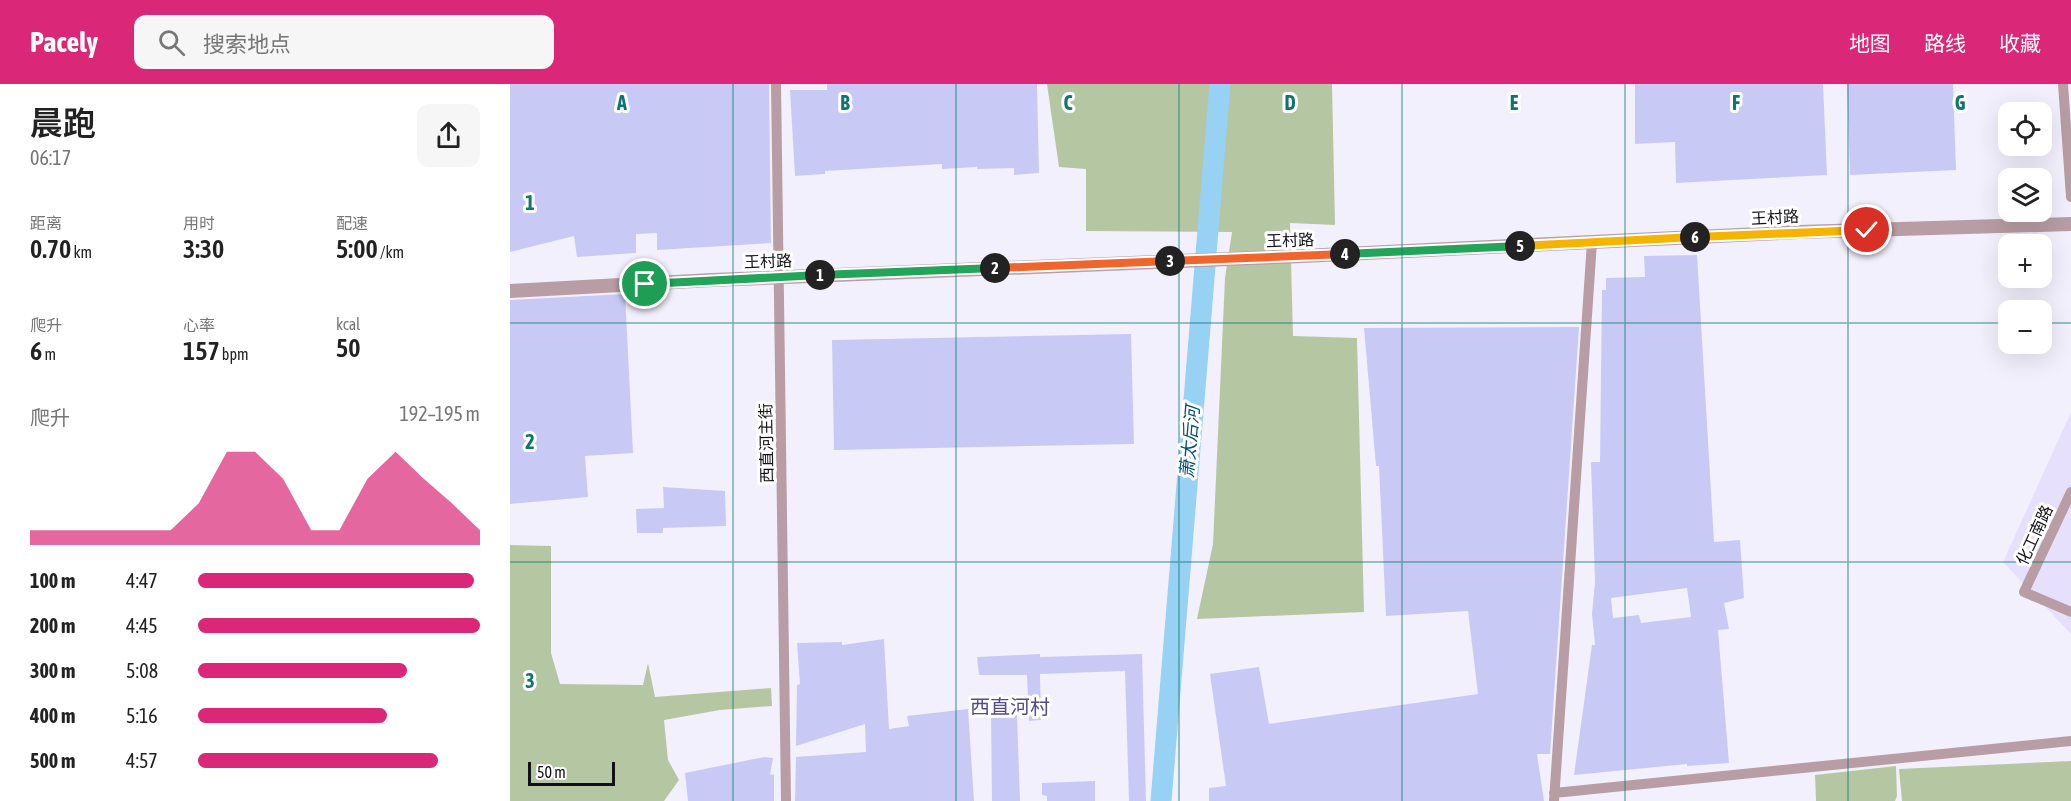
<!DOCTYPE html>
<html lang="zh">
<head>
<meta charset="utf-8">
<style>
	:root { --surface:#fff; --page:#f6f6f6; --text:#222; --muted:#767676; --accent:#db2777 }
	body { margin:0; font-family:"Asap Condensed","Noto Sans SC",sans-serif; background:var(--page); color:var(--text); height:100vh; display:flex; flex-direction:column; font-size:22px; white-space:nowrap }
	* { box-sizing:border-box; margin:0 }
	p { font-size:20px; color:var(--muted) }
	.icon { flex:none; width:33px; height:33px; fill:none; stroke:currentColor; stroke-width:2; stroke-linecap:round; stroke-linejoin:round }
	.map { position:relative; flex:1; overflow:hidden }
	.panel { display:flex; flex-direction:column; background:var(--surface); width:510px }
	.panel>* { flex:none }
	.buttons { position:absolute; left:1488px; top:18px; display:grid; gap:12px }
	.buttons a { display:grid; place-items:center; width:54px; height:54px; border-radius:12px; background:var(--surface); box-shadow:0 6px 24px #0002; font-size:30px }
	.scale { position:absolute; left:18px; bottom:15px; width:87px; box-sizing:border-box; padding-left:6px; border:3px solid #121018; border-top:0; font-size:16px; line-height:21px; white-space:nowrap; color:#121018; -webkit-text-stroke:4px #fff; paint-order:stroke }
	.pin { position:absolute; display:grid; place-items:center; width:51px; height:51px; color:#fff; margin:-26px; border:3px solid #fff; border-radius:50%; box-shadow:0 2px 6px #0007 }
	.km { position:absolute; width:30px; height:30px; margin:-15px; border-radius:50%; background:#222; color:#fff; font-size:16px; line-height:30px; text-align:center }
	.round { display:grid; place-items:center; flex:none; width:63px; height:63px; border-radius:12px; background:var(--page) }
	.head { display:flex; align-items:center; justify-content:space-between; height:102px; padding:0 30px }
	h1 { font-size:33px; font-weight:600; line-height:45px }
	.metrics { display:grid; grid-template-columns:repeat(3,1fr); gap:9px; height:102px; padding:6px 30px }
	.metrics div { display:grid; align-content:center }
	.metrics b { font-size:26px; font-weight:600 }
	.metrics small { font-size:16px; font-weight:400 }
	.metrics p { font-size:16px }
	.chart { height:168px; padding:12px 30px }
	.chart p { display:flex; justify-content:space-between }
	.chart svg { width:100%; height:108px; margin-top:6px; fill:var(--accent); opacity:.7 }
	ul { padding:0 30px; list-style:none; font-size:20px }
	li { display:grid; grid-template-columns:96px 72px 1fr; align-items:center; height:45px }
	li i { height:15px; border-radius:8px; background:var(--accent) }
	header { display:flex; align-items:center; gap:36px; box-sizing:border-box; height:84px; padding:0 30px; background:var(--accent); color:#fff }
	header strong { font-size:28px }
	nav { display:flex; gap:33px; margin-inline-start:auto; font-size:21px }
	.search { width:420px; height:54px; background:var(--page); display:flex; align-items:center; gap:15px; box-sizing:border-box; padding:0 21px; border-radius:12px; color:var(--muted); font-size:22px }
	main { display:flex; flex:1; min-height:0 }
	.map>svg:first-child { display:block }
	.built { fill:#e7e0fd }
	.green { fill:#b4c7a2 }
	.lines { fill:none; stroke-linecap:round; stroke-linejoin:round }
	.river { stroke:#97d1f4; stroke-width:21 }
	.building { fill:#c9c9f6; fill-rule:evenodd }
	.minor { stroke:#b99da4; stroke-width:10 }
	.tertiary { stroke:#b99da4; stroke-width:14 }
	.split-1-casing { stroke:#fff; stroke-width:12 }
	.split-2-casing { stroke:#fff; stroke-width:12 }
	.split-3-casing { stroke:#fff; stroke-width:12 }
	.split-4-casing { stroke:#fff; stroke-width:12 }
	.split-5-casing { stroke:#fff; stroke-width:12 }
	.split-6-casing { stroke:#fff; stroke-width:12 }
	.split-7-casing { stroke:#fff; stroke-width:12 }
	.split-1 { stroke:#22a559; stroke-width:8 }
	.split-2 { stroke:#22a559; stroke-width:8 }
	.split-3 { stroke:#f0652b; stroke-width:8 }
	.split-4 { stroke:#f0652b; stroke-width:8 }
	.split-5 { stroke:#22a559; stroke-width:8 }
	.split-6 { stroke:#f5b400; stroke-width:8 }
	.split-7 { stroke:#f5b400; stroke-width:8 }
	.grid { fill:none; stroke:#0f766e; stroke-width:1.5; stroke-opacity:0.55 }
	.labels { text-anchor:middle; stroke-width:6; stroke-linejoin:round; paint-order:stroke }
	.street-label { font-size:16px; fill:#121018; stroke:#fff }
	.water-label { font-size:18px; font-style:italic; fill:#035072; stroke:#fff }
	.quarter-label { font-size:20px; fill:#544b8a; stroke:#fff }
	.grid-label { font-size:20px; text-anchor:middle; font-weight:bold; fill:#0f766e; stroke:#fff; stroke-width:6; stroke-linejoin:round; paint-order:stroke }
</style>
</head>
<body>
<header>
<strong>Pacely</strong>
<div class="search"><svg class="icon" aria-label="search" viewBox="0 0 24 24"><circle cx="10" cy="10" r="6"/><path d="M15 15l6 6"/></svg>搜索地点</div>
<nav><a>地图</a><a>路线</a><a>收藏</a></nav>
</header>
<main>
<section class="panel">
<div class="head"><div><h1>晨跑</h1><p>06:17</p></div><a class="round"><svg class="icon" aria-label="share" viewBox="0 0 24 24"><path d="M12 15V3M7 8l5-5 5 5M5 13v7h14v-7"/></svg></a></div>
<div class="metrics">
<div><p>距离</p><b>0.70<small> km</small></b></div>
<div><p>用时</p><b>3:30</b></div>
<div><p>配速</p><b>5:00<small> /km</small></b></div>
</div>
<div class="metrics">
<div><p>爬升</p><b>6<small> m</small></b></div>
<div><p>心率</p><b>157<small> bpm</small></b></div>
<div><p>kcal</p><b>50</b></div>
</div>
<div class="chart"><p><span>爬升</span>192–195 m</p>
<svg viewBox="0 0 160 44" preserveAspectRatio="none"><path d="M0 44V38L10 38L20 38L30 38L40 38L50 38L60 27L70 6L80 6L90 17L100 38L110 38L120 17L130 6L140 17L150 27L160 38V44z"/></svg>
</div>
<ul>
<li><b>100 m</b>4:47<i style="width:98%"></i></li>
<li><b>200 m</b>4:45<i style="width:100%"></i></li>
<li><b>300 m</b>5:08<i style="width:74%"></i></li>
<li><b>400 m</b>5:16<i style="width:67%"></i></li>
<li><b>500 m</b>4:57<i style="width:85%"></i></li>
</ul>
</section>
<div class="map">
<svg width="1561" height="717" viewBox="0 0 1561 717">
	<rect width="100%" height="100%" fill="#f3f0fd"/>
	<!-- built -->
	<path class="built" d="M 1561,328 L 1561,550 L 1493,478 Z"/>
	<!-- green -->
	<path class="green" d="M 537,0 L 822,0 L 825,141 L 780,139 L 783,252 L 847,254 L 854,528 L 687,535 L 703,460 L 715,194 L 722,148 L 576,147 L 576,85 L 549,83 Z
		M 0,461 L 41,462 L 41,569 L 50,600 L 133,601 L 138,579 L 145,613 L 261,604 L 262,622 L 210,626 L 154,636 L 158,676 L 169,696 L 154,717 L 0,717 Z
		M 1561,677 L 1561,717 L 1392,717 L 1389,685 Z
		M 1386,682 L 1387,712 L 1385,717 L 1306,717 L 1305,691 Z"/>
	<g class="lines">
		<!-- river -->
		<path class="river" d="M 651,717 L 710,0"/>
	</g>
	<!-- building -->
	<path class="building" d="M 0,0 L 259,0 L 261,159 L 147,166 L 147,149 L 126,150 L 126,169 L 67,173 L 64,152 L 0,168 Z
		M 317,0 L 527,0 L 529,89 L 504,91 L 504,84 L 467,85 L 467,83 L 432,85 L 432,80 L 315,87 L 315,90 L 285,92 L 280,6 L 317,6 Z
		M 1125,0 L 1313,0 L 1317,91 L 1166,99 L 1165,58 L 1125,60 Z
		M 1337,0 L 1443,0 L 1446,86 L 1340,91 Z
		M 1187,171 L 1204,458 L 1230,456 L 1234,514 L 1214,519 L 1219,545 L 1208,546 L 1219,679 L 1177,682 L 1177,680 L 1064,691 L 1082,561 L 1085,561 L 1082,530 L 1085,498 L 1081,378 L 1090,378 L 1092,206 L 1096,206 L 1096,194 L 1135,193 L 1134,172 ZM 1177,504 L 1181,533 L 1131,539 L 1129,531 L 1103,534 L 1101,514 Z
		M 115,210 L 123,369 L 75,372 L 78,413 L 0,420 L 0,216 Z
		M 1069,243 L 1040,670 L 1027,670 L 1034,717 L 699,717 L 699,704 L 716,702 L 700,590 L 749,583 L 759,640 L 968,610 L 958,527 L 876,532 L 869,382 L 866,382 L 854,244 Z
		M 621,250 L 624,360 L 324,366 L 322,256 Z
		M 153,403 L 215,407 L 216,442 L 153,444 L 153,449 L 127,449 L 126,425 L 154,424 Z
		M 374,555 L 379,645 L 399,642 L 397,632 L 458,625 L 464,717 L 285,717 L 286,673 L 356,668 L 355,640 L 286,662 L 287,601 L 290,600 L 287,559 L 332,558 L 332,561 Z
		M 530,570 L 530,573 L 632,570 L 636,717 L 619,717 L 615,587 L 530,590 L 531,636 L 519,637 L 517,591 L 469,591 L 467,573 Z
		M 507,631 L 510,717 L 482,717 L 481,632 Z
		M 254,673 L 263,674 L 260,691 L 264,690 L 264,717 L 178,717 L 175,689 Z
		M 585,697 L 585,717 L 537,717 L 537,712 L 532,711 L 532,699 Z"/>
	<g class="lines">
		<!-- minor -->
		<path class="minor" d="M 266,0 L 276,717
			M 1553,0 L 1561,113
			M 1561,408 L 1514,508 L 1561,528
			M 1044,709 L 1561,657
			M 1044,717 L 1082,158"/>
		<!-- tertiary -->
		<path class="tertiary" d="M 0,207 L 202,196 L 793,172 L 1289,148 L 1561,140"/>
	</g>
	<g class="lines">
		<defs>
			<path id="split-1" d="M 135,200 L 310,191"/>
			<path id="split-2" d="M 310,191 L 485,184"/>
			<path id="split-3" d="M 485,184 L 660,177"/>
			<path id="split-4" d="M 660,177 L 835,170"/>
			<path id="split-5" d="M 835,170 L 1010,162"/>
			<path id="split-6" d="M 1010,162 L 1185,153"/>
			<path id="split-7" d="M 1185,153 L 1357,146"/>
		</defs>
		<!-- split-1 casing -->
		<use href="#split-1" class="split-1-casing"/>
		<!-- split-2 casing -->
		<use href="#split-2" class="split-2-casing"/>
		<!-- split-3 casing -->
		<use href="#split-3" class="split-3-casing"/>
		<!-- split-4 casing -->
		<use href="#split-4" class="split-4-casing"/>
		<!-- split-5 casing -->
		<use href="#split-5" class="split-5-casing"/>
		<!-- split-6 casing -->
		<use href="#split-6" class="split-6-casing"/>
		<!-- split-7 casing -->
		<use href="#split-7" class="split-7-casing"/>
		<!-- split-1 -->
		<use href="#split-1" class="split-1"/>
		<!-- split-2 -->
		<use href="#split-2" class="split-2"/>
		<!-- split-3 -->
		<use href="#split-3" class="split-3"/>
		<!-- split-4 -->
		<use href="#split-4" class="split-4"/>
		<!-- split-5 -->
		<use href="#split-5" class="split-5"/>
		<!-- split-6 -->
		<use href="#split-6" class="split-6"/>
		<!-- split-7 -->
		<use href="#split-7" class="split-7"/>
	</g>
	<!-- grid -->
	<path class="grid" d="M 223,0 L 223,717M 446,0 L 446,717M 669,0 L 669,717M 892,0 L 892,717M 1115,0 L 1115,717M 1338,0 L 1338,717M 0,239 L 1498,239M 1532,239 L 1561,239M 0,478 L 1561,478"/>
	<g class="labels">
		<!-- street labels -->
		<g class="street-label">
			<text transform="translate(1265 133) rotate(-3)" y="6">王村路</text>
			<text transform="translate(780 156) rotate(-2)" y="6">王村路</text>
			<text transform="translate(258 177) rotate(-2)" y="6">王村路</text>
			<text transform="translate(256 359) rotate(-91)" y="6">西直河主街</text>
			<text transform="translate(1524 451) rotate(-65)" y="6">化工南路</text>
		</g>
		<!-- water labels -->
		<g class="water-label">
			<text transform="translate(680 358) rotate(-85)" y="6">萧太后河</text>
		</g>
		<!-- quarter labels -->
		<g class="quarter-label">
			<text x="500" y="630">西直河村</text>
		</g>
	</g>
	<g class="grid-label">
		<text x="112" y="26">A</text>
		<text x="335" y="26">B</text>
		<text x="558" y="26">C</text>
		<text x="780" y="26">D</text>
		<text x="1004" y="26">E</text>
		<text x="1226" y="26">F</text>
		<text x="1450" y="26">G</text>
		<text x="20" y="126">1</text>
		<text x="20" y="365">2</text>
		<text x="20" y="604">3</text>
	</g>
</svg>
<div class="buttons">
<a><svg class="icon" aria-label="locate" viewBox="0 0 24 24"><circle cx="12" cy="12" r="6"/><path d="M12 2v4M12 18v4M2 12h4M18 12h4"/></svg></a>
<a><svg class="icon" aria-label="layers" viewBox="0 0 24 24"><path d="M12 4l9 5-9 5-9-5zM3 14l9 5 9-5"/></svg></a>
<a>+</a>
<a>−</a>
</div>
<div class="scale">50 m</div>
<div class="pin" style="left:135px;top:200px;background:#1e9e55"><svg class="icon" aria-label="arrive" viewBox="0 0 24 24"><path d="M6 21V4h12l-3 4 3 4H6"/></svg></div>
<div class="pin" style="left:1357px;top:146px;background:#d93025"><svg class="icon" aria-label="check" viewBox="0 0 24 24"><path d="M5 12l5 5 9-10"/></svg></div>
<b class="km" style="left:310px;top:191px">1</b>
<b class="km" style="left:485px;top:184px">2</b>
<b class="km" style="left:660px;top:177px">3</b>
<b class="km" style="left:835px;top:170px">4</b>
<b class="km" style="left:1010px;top:162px">5</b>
<b class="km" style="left:1185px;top:153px">6</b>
</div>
</main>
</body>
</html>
